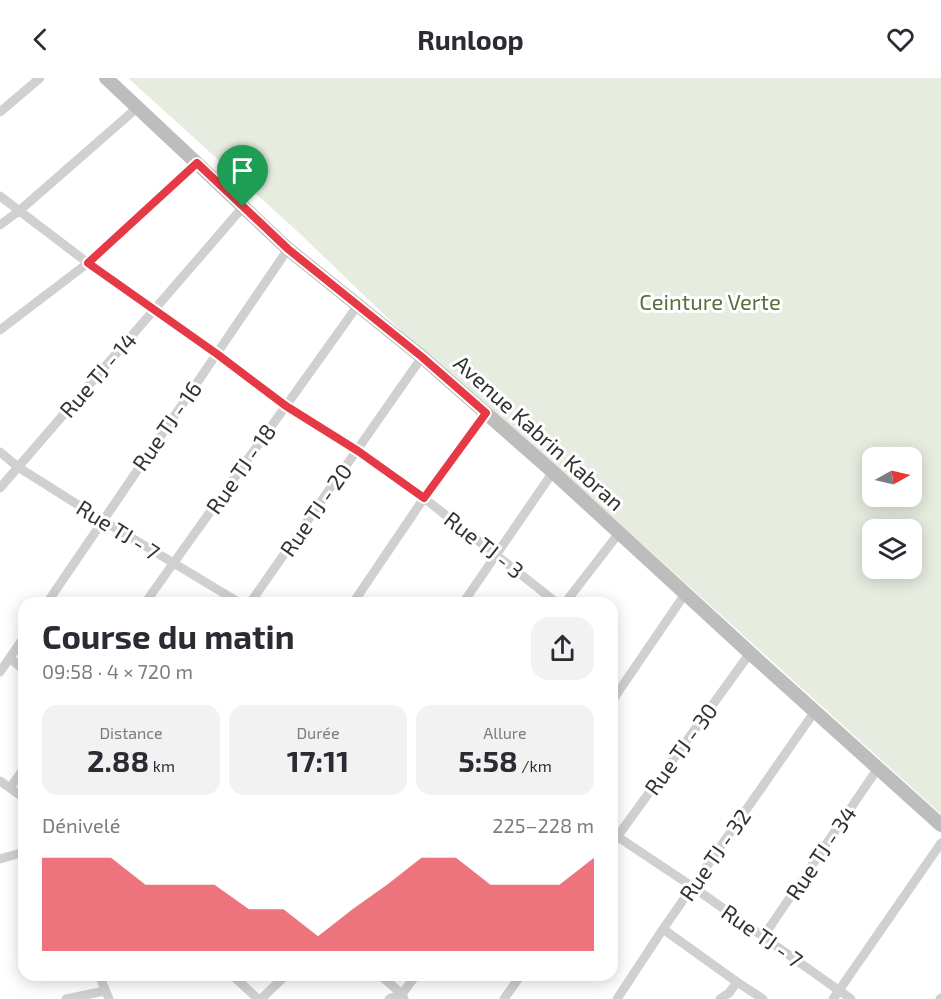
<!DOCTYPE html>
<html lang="fr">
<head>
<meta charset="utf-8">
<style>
	:root { --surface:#fff; --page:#f2f2f3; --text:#2b2b33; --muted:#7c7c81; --accent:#e63946 }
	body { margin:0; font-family:"Exo 2",sans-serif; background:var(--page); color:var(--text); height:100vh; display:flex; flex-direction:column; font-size:22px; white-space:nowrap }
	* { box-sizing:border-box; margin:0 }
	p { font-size:20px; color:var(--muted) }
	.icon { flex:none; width:33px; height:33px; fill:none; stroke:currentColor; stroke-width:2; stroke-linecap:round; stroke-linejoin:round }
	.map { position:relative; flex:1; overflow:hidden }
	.panel { position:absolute; left:18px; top:519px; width:600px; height:384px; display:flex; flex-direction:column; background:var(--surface); border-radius:18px; box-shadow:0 3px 15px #0003 }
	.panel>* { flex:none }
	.needle { width:39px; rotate:82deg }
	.buttons { position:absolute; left:862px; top:369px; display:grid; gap:12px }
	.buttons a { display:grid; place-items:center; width:60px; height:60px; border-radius:12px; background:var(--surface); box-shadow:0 3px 15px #0003; font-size:30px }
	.pin { position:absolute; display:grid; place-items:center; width:51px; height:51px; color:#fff; margin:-62px -26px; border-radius:50% 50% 50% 0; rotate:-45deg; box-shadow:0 0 6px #0007 }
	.pin .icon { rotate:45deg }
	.round { display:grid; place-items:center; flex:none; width:63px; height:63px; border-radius:18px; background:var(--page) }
	.headline { display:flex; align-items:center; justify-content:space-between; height:102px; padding:0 24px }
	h1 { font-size:33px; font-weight:700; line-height:45px }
	.stats { display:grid; grid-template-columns:repeat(3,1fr); gap:9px; height:102px; padding:6px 24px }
	.stats div { display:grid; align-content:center; border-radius:15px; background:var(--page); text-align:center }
	.stats b { font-size:30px; font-weight:700 }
	.stats small { font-size:16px; font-weight:400 }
	.stats p { font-size:16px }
	.chart { height:168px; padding:12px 24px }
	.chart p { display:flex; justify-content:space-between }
	.chart svg { width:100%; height:108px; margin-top:6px; fill:var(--accent); opacity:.7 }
	header { display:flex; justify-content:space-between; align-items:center; height:78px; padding:0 24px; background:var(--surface); font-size:27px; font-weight:700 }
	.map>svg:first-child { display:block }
	.green { fill:#e6ecdf; fill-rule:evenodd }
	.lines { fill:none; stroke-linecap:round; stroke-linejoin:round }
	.street { stroke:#d0d0d0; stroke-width:9 }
	.secondary { stroke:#bdbdbd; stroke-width:14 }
	.route-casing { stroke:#fff; stroke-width:12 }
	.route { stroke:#e63946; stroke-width:8 }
	.labels { text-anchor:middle; stroke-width:6; stroke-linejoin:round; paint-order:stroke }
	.park-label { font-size:22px; fill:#56703f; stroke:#fff }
	.street-label { font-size:22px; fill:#333; stroke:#fff }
</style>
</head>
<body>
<header><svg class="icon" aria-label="back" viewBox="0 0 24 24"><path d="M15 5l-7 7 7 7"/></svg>Runloop<svg class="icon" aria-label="heart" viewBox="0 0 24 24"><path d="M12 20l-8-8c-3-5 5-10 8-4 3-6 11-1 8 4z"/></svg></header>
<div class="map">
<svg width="941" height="921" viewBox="0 0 941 921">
	<rect width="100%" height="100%" fill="#fff"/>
	<!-- green -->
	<path class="green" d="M 128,0 L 941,0 L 941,736 L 565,396 L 418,269 L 297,153 ZM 873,380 L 912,380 L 912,418 L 873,418 ZM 873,452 L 912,452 L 912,490 L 873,490 Z"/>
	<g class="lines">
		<!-- street -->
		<path class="street" d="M 0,34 L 40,0
			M 0,118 L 88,185 L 217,276 L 286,328 L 358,373 L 424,420 L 557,525
			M 0,147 L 19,133 L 138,29
			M 0,252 L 88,185 L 197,85
			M 0,374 L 18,389 L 102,442 L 240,525
			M 0,410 L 243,129
			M 47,525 L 288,171
			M 145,525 L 358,227
			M 250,525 L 422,279
			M 353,525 L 424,420 L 486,335
			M 463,525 L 553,394
			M 565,525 L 619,455
			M 10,580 L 24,592
			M 0,594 L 24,559
			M 612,623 L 685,516
			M 0,703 L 24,720
			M 10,710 L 24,690
			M 612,755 L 693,809 L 851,921
			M 612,766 L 750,575
			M 0,781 L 24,774
			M 663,851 L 737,904 L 763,921
			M 763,859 L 878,690
			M 99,897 L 109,921
			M 232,897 L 258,921
			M 380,897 L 402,916 L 404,921
			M 402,916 L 416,897
			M 66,921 L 105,913
			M 261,921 L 286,897
			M 389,921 L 402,916
			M 504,921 L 521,897
			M 617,921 L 663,851 L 815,633
			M 720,921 L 729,915 L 737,904
			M 833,921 L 941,765
			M 940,921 L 941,920"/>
		<!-- secondary -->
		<path class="secondary" d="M 106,0 L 288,171 L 422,279 L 553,394 L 750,575 L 941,747"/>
	</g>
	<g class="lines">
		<defs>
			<path id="route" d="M 197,85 L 288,171 L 422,279 L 486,335 L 424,420 L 358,373 L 286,328 L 217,276 L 88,185 Z"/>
		</defs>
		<!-- route casing -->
		<use href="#route" class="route-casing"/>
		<!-- route -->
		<use href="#route" class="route"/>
	</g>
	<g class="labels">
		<!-- park labels -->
		<g class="park-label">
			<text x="710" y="232">Ceinture Verte</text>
		</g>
		<!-- street labels -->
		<g class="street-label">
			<text transform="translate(98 297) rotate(-49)" y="8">Rue TJ - 14</text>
			<text transform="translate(167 348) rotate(-55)" y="8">Rue TJ - 16</text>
			<text transform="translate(539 355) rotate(42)" y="8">Avenue Kabrin Kabran</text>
			<text transform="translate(241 391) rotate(-55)" y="8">Rue TJ - 18</text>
			<text transform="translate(316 432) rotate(-55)" y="8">Rue TJ - 20</text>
			<text transform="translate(118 452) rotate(32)" y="8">Rue TJ - 7</text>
			<text transform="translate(484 467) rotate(38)" y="8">Rue TJ - 3</text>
			<text transform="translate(681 671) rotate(-54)" y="8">Rue TJ - 30</text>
			<text transform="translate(821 775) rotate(-56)" y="8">Rue TJ - 34</text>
			<text transform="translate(715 777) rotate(-55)" y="8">Rue TJ - 32</text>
			<text transform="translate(762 858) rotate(35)" y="8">Rue TJ - 7</text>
		</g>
	</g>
</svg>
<div class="buttons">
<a><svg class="needle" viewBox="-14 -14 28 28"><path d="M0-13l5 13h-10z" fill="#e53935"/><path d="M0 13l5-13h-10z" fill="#7c7c81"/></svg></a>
<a><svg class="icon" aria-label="layers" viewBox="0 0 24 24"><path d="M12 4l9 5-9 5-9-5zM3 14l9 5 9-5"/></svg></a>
</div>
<div class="pin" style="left:243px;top:129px;background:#1e9e55"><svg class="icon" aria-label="arrive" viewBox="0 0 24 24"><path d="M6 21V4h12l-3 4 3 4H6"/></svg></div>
<section class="panel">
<div class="headline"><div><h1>Course du matin</h1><p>09:58 · 4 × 720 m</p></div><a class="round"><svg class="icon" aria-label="share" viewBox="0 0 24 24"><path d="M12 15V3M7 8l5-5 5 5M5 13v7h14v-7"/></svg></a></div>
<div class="stats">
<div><p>Distance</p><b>2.88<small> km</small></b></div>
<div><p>Durée</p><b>17:11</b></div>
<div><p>Allure</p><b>5:58<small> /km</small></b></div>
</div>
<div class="chart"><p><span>Dénivelé</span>225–228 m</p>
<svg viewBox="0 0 160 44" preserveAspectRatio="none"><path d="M0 44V6L10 6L20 6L30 17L40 17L50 17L60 27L70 27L80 38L90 27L100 17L110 6L120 6L130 17L140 17L150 17L160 6V44z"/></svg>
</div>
</section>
</div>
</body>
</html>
